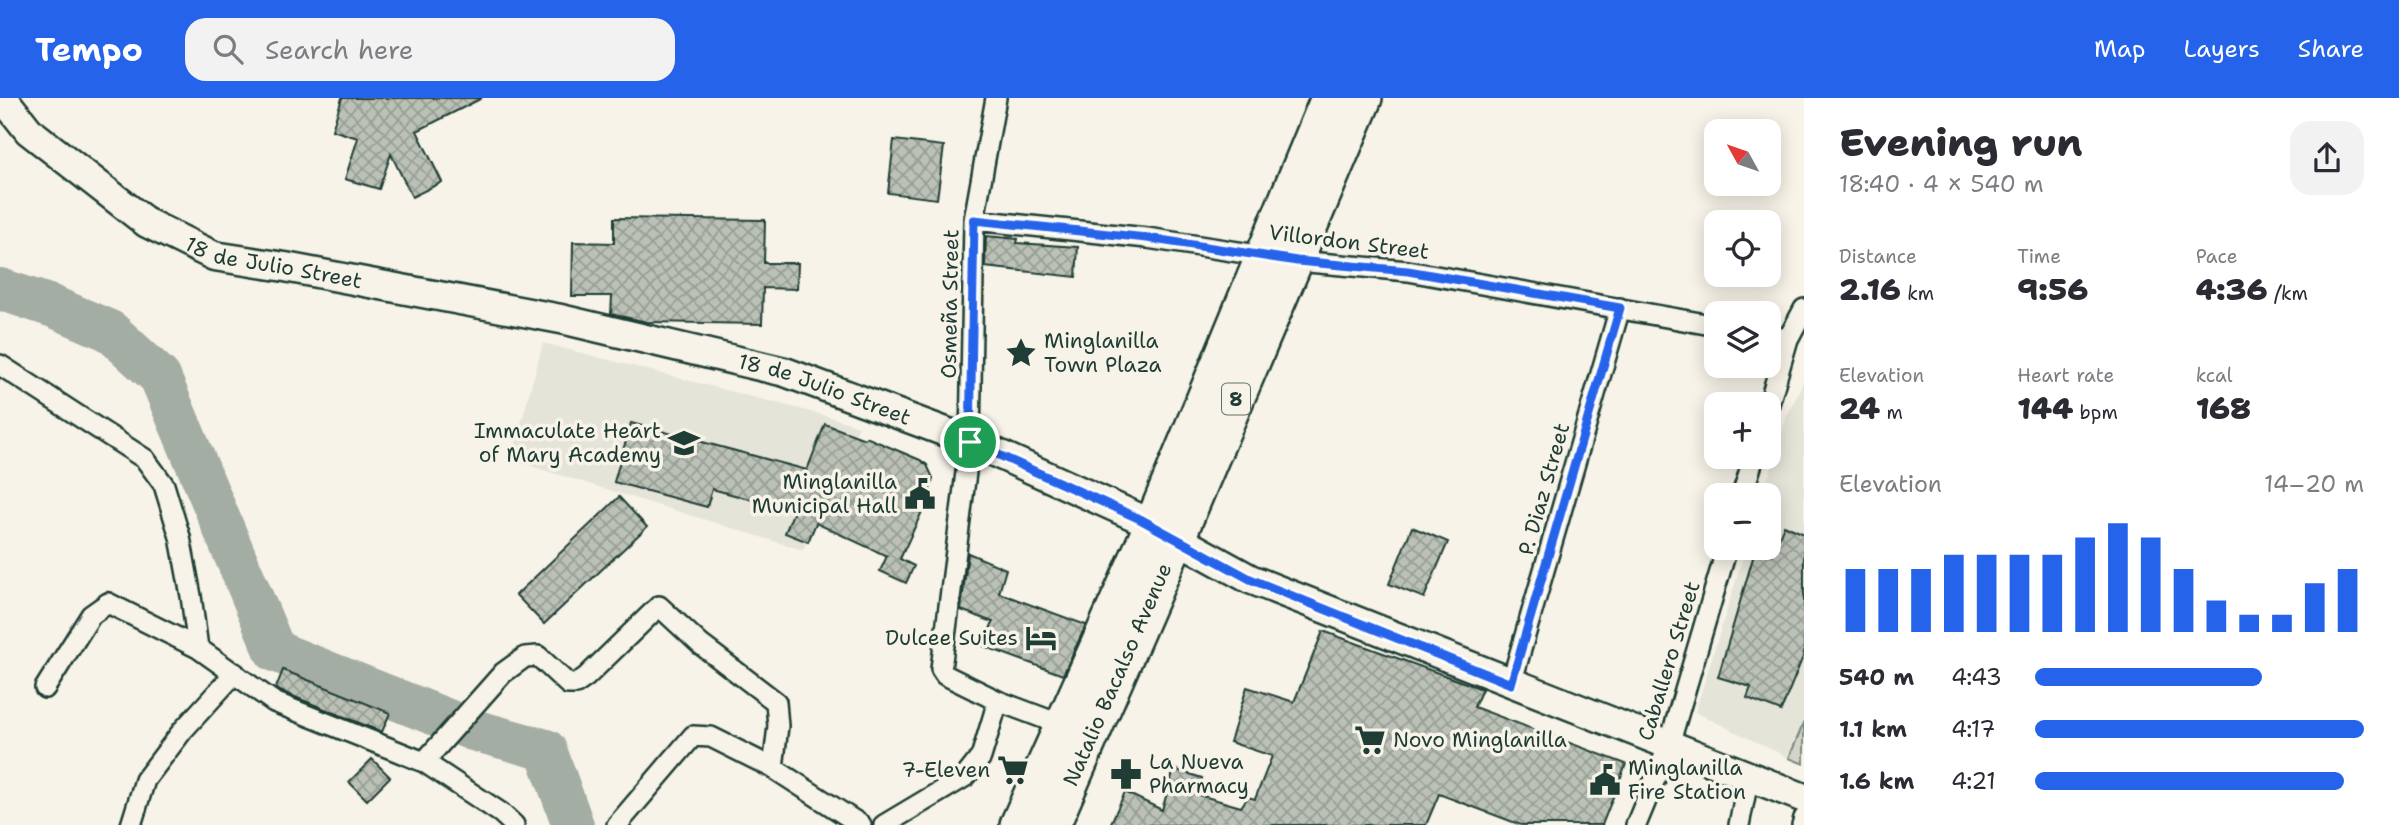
<!DOCTYPE html>
<html lang="en">
<head>
<meta charset="utf-8">
<style>
	:root { --surface:#fff; --page:#f2f2f3; --text:#2b2b33; --muted:#7c7c81; --accent:#2563eb }
	body { margin:0; font-family:"Shantell Sans",sans-serif; background:var(--page); color:var(--text); height:100vh; display:flex; flex-direction:column; font-size:26px; white-space:nowrap }
	* { box-sizing:border-box; margin:0 }
	p { font-size:23px; color:var(--muted) }
	.icon { flex:none; width:38px; height:38px; fill:none; stroke:currentColor; stroke-width:2; stroke-linecap:round; stroke-linejoin:round }
	.map { position:relative; flex:1; overflow:hidden }
	.side { display:flex; flex-direction:column; background:var(--surface); width:595px }
	.side>* { flex:none }
	.needle { width:46px; rotate:310deg }
	.fabs { position:absolute; left:1704px; top:21px; display:grid; gap:14px }
	.fabs a { display:grid; place-items:center; width:77px; height:77px; border-radius:14px; background:var(--surface); box-shadow:0 4px 18px #0003; font-size:35px }
	.pin { position:absolute; display:grid; place-items:center; width:60px; height:60px; color:#fff; margin:-30px; border:4px solid #fff; border-radius:50%; box-shadow:0 2px 7px #0007 }
	.round { display:grid; place-items:center; flex:none; width:74px; height:74px; border-radius:21px; background:var(--page) }
	.overview { display:flex; align-items:center; justify-content:space-between; height:119px; padding:0 35px }
	h1 { font-size:38px; font-weight:800; line-height:52px }
	.metrics { display:grid; grid-template-columns:repeat(3,1fr); gap:10px; height:119px; padding:7px 35px }
	.metrics div { display:grid; align-content:center }
	.metrics b { font-size:30px; font-weight:800 }
	.metrics small { font-size:19px; font-weight:400 }
	.metrics p { font-size:19px }
	.chart { height:196px; padding:14px 35px }
	.chart p { display:flex; justify-content:space-between }
	.chart svg { width:100%; height:126px; margin-top:7px; stroke:var(--accent); stroke-width:6 }
	ul { padding:0 35px; list-style:none; font-size:23px }
	li { display:grid; grid-template-columns:112px 84px 1fr; align-items:center; height:52px }
	li i { height:18px; border-radius:9px; background:var(--accent) }
	header { display:flex; align-items:center; gap:42px; box-sizing:border-box; height:98px; padding:0 35px; background:var(--accent); color:#fff }
	header strong { font-size:33px }
	nav { display:flex; gap:38px; margin-inline-start:auto; font-size:24px }
	.search { width:490px; height:63px; background:var(--page); display:flex; align-items:center; gap:18px; box-sizing:border-box; padding:0 24px; border-radius:21px; color:var(--muted); font-size:26px }
	main { display:flex; flex:1; min-height:0 }
	.map>svg:first-child { display:block }
	.built { fill:#e5e4d9 }
	.pitch { fill:#d3d5ca; stroke:#79897f; stroke-width:2 }
	.lines { fill:none; stroke-linecap:round; stroke-linejoin:round }
	.river { stroke:#a4ada3; stroke-width:42 }
	.building { fill:url(#building-cross-hatch); stroke:#1f3d34; stroke-width:2 }
	.street-casing { stroke:#1f3d34; stroke-width:24 }
	.secondary-casing { stroke:#1f3d34; stroke-width:33 }
	.highway-casing { stroke:#1f3d34; stroke-width:40 }
	.street { stroke:#f7f3e8; stroke-width:19 }
	.secondary { stroke:#f7f3e8; stroke-width:28 }
	.highway { stroke:#f7f3e8; stroke-width:35 }
	.route-casing { stroke:#fff; stroke-width:14 }
	.route { stroke:#2563eb; stroke-width:9 }
	.labels { text-anchor:middle; stroke-width:7; stroke-linejoin:round; paint-order:stroke }
	.shield { fill:#f7f3e8; stroke:#60746a; stroke-width:2 }
	.shield-label { font-size:19px; font-weight:bold; fill:#1f3d34 }
	.street-label { font-size:21px; fill:#1f3d34; stroke:#f7f3e8 }
	.poi-label { font-size:21px; fill:#1f3d34; stroke:#f7f3e8; text-anchor:start }
</style>
</head>
<body>
<header>
<strong>Tempo</strong>
<div class="search"><svg class="icon" aria-label="search" viewBox="0 0 24 24"><circle cx="10" cy="10" r="6"/><path d="M15 15l6 6"/></svg>Search here</div>
<nav><a>Map</a><a>Layers</a><a>Share</a></nav>
</header>
<main>
<div class="map">
<svg width="1804" height="727" viewBox="0 0 1804 727">
	<defs>
		<pattern id="building-cross-hatch" width="8" height="8" patternUnits="userSpaceOnUse" patternTransform="scale(1.75)"><rect width="8" height="8" fill="#bbc1b6"/><path d="M0 0l8 8M0 8l8-8" fill="none" stroke="#979e95"/></pattern>
	</defs>
	<rect width="100%" height="100%" fill="#f7f3e8"/>
	<filter id="ink" filterUnits="userSpaceOnUse"><feTurbulence type="fractalNoise" baseFrequency=".0143" numOctaves="2"/><feDisplacementMap in="SourceGraphic" scale="14" xChannelSelector="R" yChannelSelector="G"/><feConvolveMatrix kernelMatrix="1 2 1 2 8 2 1 2 1" color-interpolation-filters="sRGB"/></filter>
	<g filter="url(#ink)">
		<!-- built -->
		<path class="built" d="M 543,245 L 823,317 L 859,328 L 803,452 L 511,362 Z
			M 1804,282 L 1804,624 L 1789,660 L 1695,614 L 1746,450 L 1769,450 L 1769,397 L 1763,397 L 1787,318 Z"/>
		<!-- pitch -->
		<path class="pitch" d="M 1804,624 L 1804,666 L 1789,660 Z"/>
		<g class="lines">
			<!-- river -->
			<path class="river" d="M 0,191 L 54,209 L 110,233 L 160,279 L 275,553 L 473,632 L 546,652 L 573,727"/>
		</g>
		<!-- building -->
		<path class="building" d="M 342,0 L 482,0 L 417,33 L 442,84 L 412,99 L 391,56 L 379,91 L 345,81 L 358,40 L 332,32 Z
			M 894,42 L 944,48 L 937,101 L 888,95 Z
			M 614,120 L 765,122 L 764,165 L 798,165 L 797,191 L 763,190 L 762,226 L 647,224 L 611,216 L 612,198 L 572,198 L 573,144 L 614,145 Z
			M 986,138 L 1018,141 L 1017,145 L 1078,149 L 1076,179 L 985,169 Z
			M 631,325 L 807,372 L 825,326 L 865,341 L 866,339 L 920,362 L 927,367 L 933,380 L 927,403 L 900,461 L 914,468 L 906,485 L 880,473 L 887,458 L 816,425 L 808,444 L 785,435 L 794,413 L 712,391 L 707,409 L 614,384 Z
			M 619,399 L 647,429 L 544,526 L 516,497 Z
			M 1784,427 L 1804,436 L 1804,556 L 1781,613 L 1747,600 L 1751,589 L 1718,579 L 1755,453 L 1772,457 Z
			M 1412,429 L 1448,444 L 1424,500 L 1389,486 Z
			M 968,455 L 1006,471 L 999,495 L 1086,527 L 1063,577 L 983,548 L 993,524 L 961,512 Z
			M 1323,533 L 1482,591 L 1474,609 L 1626,666 L 1602,727 L 1521,727 L 1439,696 L 1426,727 L 1110,727 L 1125,694 L 1162,712 L 1174,671 L 1202,680 L 1199,697 L 1241,709 L 1248,699 L 1255,701 L 1272,658 L 1230,644 L 1247,589 L 1294,604 Z
			M 283,572 L 390,615 L 382,634 L 280,593 L 276,590 Z
			M 372,661 L 390,679 L 367,702 L 349,684 Z"/>
		<g class="lines">
			<defs>
				<path id="street" d="M 996,0 L 974,122 L 970,343 L 941,571 L 945,577 L 998,603 L 1062,627
					M 974,122 L 1147,140 L 1297,163 L 1408,173 L 1717,228
					M 1769,238 L 1788,241
					M 0,267 L 145,361 L 164,387 L 180,439 L 191,498 L 198,550
					M 1769,306 L 1788,241 L 1804,211
					M 1742,397 L 1754,359
					M 1511,586 L 1620,210
					M 45,590 L 91,517 L 108,505 L 198,550 L 274,604 L 424,664 L 501,715 L 514,727
					M 424,664 L 503,575 L 525,559 L 538,558 L 568,586 L 576,586 L 586,579 L 659,508 L 700,546 L 776,604 L 778,628 L 773,670
					M 131,727 L 145,682 L 183,632 L 235,575
					M 617,727 L 693,638 L 711,639 L 773,670 L 861,727
					M 884,727 L 966,678 L 981,659 L 998,603
					M 1636,727 L 1669,647 L 1727,450
					M 1739,727 L 1749,678
					M 1802,727 L 1804,720"/>
				<g id="secondary">
					<path id="s1" d="M 3,0 L 29,33 L 147,125 L 214,158 L 285,169 L 561,221 L 785,274 L 970,343 L 1141,421 L 1250,481 L 1804,700"/>
				</g>
				<g id="highway">
					<path d="M 1018,727 L 1152,428 L 1329,0"/>
					<path id="s2" d="M 1052,727 L 1177,440 L 1364,0"/>
				</g>
			</defs>
			<!-- street casing -->
			<use href="#street" class="street-casing"/>
			<!-- secondary casing -->
			<use href="#secondary" class="secondary-casing"/>
			<!-- highway casing -->
			<use href="#highway" class="highway-casing"/>
			<!-- street -->
			<use href="#street" class="street"/>
			<!-- secondary -->
			<use href="#secondary" class="secondary"/>
			<!-- highway -->
			<use href="#highway" class="highway"/>
		</g>
	</g>
	<g class="lines" filter="url(#ink)">
		<defs>
			<path id="route" d="M 974,122 L 1147,140 L 1297,163 L 1408,173 L 1620,210 L 1511,586 L 1250,481 L 1140,421 L 970,344 Z"/>
		</defs>
		<!-- route casing -->
		<use href="#route" class="route-casing"/>
		<!-- route -->
		<use href="#route" class="route"/>
	</g>
	<!-- icons -->
	<defs>
		<symbol id="sight-bare" viewBox="-9 -9 18 18"><path d="M0-6L1.8-2.2L6-1.7L2.9 1.2L3.7 5.4L0 3.3L-3.7 5.4L-2.9 1.2L-6-1.7L-1.8-2.2Z" fill="#1f3d34" stroke="#f7f3e8" stroke-width="2.5" paint-order="stroke"/></symbol>
		<symbol id="school-bare" viewBox="-9 -9 18 18"><path d="M0-5L7-2L0 1L-7-2ZM-4 1L0 2.5L4 1V4Q0 6-4 4Z" fill="#1f3d34" stroke="#f7f3e8" stroke-width="2.5" paint-order="stroke"/></symbol>
		<symbol id="civic-bare" viewBox="-9 -9 18 18"><path d="M-.6-6.5H3V-4.5H.6V-3L4-1V1h2V6H-6V1h2V-1L-.6-3ZM-1.2 2.5V6h2.4V2.5Z" fill="#1f3d34" stroke="#f7f3e8" stroke-width="2.5" paint-order="stroke"/></symbol>
		<symbol id="hotel-bare" viewBox="-9 -9 18 18"><path d="M-6-4.5h1.5V1H6V5H4.5V3h-9V5H-6ZM-4 0a1.8 1.8 0 1 1 3.6 0ZM.5 0V-2.5h3Q6-2.5 6 0Z" fill="#1f3d34" stroke="#f7f3e8" stroke-width="2.5" paint-order="stroke"/></symbol>
		<symbol id="supermarket-bare" viewBox="-9 -9 18 18"><path d="M-6-5.5h2.5l.6 2H6L4.5 2H-2.5L-4.4-4H-6ZM-1.5 3.2a1.3 1.3 0 1 0 .1 0ZM3 3.2a1.3 1.3 0 1 0 .1 0Z" fill="#1f3d34" stroke="#f7f3e8" stroke-width="2.5" paint-order="stroke"/></symbol>
		<symbol id="pharmacy-bare" viewBox="-9 -9 18 18"><path d="M-2-6h4v4h4v4h-4v4h-4v-4h-4v-4h4Z" fill="#1f3d34" stroke="#f7f3e8" stroke-width="2.5" paint-order="stroke"/></symbol>
	</defs>
	<g fill-rule="evenodd">
		<use href="#sight-bare" x="999" y="233" width="44" height="44"/>
		<use href="#school-bare" x="662" y="323" width="44" height="44"/>
		<use href="#civic-bare" x="898" y="374" width="44" height="44"/>
		<use href="#hotel-bare" x="1019" y="518" width="44" height="44"/>
		<use href="#supermarket-bare" x="1348" y="620" width="44" height="44"/>
		<use href="#supermarket-bare" x="991" y="650" width="44" height="44"/>
		<use href="#pharmacy-bare" x="1104" y="654" width="44" height="44"/>
		<use href="#civic-bare" x="1583" y="660" width="44" height="44"/>
	</g>
	<g class="labels">
		<!-- shield labels -->
		<rect class="shield" x="1222" y="285.5" width="28" height="31" rx="5"/>
		<g class="shield-label">
			<text x="1236" y="308">8</text>
		</g>
		<!-- street labels -->
		<g class="street-label">
			<text transform="translate(1349 144) rotate(7)" y="7">Villordon Street</text>
			<text dy="7" stroke="none"><textPath href="#s1" startOffset="326">18 de Julio Street</textPath></text>
			<text transform="translate(950 206) rotate(-89)" y="7">Osmeña Street</text>
			<text dy="7" stroke="none"><textPath href="#s1" startOffset="892">18 de Julio Street</textPath></text>
			<text transform="translate(1544 391) rotate(-74)" y="7">P. Diaz Street</text>
			<text transform="translate(1669 563) rotate(-73)" y="7">Caballero Street</text>
			<text dy="7" stroke="none"><textPath href="#s2" startOffset="164">Natalio Bacalso Avenue</textPath></text>
		</g>
		<!-- poi labels -->
		<g class="poi-label">
			<text x="1044" y="250">Minglanilla<tspan x="1044" dy="24">Town Plaza</tspan></text>
			<text x="661" y="340" text-anchor="end">Immaculate Heart<tspan x="661" dy="24">of Mary Academy</tspan></text>
			<text x="897" y="391" text-anchor="end">Minglanilla<tspan x="897" dy="24">Municipal Hall</tspan></text>
			<text x="1018" y="547" text-anchor="end">Dulcee Suites</text>
			<text x="1393" y="649">Novo Minglanilla</text>
			<text x="1149" y="671">La Nueva<tspan x="1149" dy="24">Pharmacy</tspan></text>
			<text x="1628" y="677">Minglanilla<tspan x="1628" dy="24">Fire Station</tspan></text>
			<text x="990" y="679" text-anchor="end">7-Eleven</text>
		</g>
	</g>
</svg>
<div class="fabs">
<a><svg class="needle" viewBox="-14 -14 28 28"><path d="M0-13l5 13h-10z" fill="#e53935"/><path d="M0 13l5-13h-10z" fill="#7c7c81"/></svg></a>
<a><svg class="icon" aria-label="locate" viewBox="0 0 24 24"><circle cx="12" cy="12" r="6"/><path d="M12 2v4M12 18v4M2 12h4M18 12h4"/></svg></a>
<a><svg class="icon" aria-label="layers" viewBox="0 0 24 24"><path d="M12 4l9 5-9 5-9-5zM3 14l9 5 9-5"/></svg></a>
<a>+</a>
<a>−</a>
</div>
<div class="pin" style="left:970px;top:344px;background:#1e9e55"><svg class="icon" aria-label="arrive" viewBox="0 0 24 24"><path d="M6 21V4h12l-3 4 3 4H6"/></svg></div>
</div>
<section class="side">
<div class="overview"><div><h1>Evening run</h1><p>18:40 · 4 × 540 m</p></div><a class="round"><svg class="icon" aria-label="share" viewBox="0 0 24 24"><path d="M12 15V3M7 8l5-5 5 5M5 13v7h14v-7"/></svg></a></div>
<div class="metrics">
<div><p>Distance</p><b>2.16<small> km</small></b></div>
<div><p>Time</p><b>9:56</b></div>
<div><p>Pace</p><b>4:36<small> /km</small></b></div>
</div>
<div class="metrics">
<div><p>Elevation</p><b>24<small> m</small></b></div>
<div><p>Heart rate</p><b>144<small> bpm</small></b></div>
<div><p>kcal</p><b>168</b></div>
</div>
<div class="chart"><p><span>Elevation</span>14–20 m</p>
<svg viewBox="0 0 160 44" preserveAspectRatio="none"><path d="M5 44V22M15 44V22M25 44V22M35 44V17M45 44V17M55 44V17M65 44V17M75 44V11M85 44V6M95 44V11M105 44V22M115 44V33M125 44V38M135 44V38M145 44V27M155 44V22"/></svg>
</div>
<ul>
<li><b>540 m</b>4:43<i style="width:69%"></i></li>
<li><b>1.1 km</b>4:17<i style="width:100%"></i></li>
<li><b>1.6 km</b>4:21<i style="width:94%"></i></li>
</ul>
</section>
</main>
</body>
</html>
